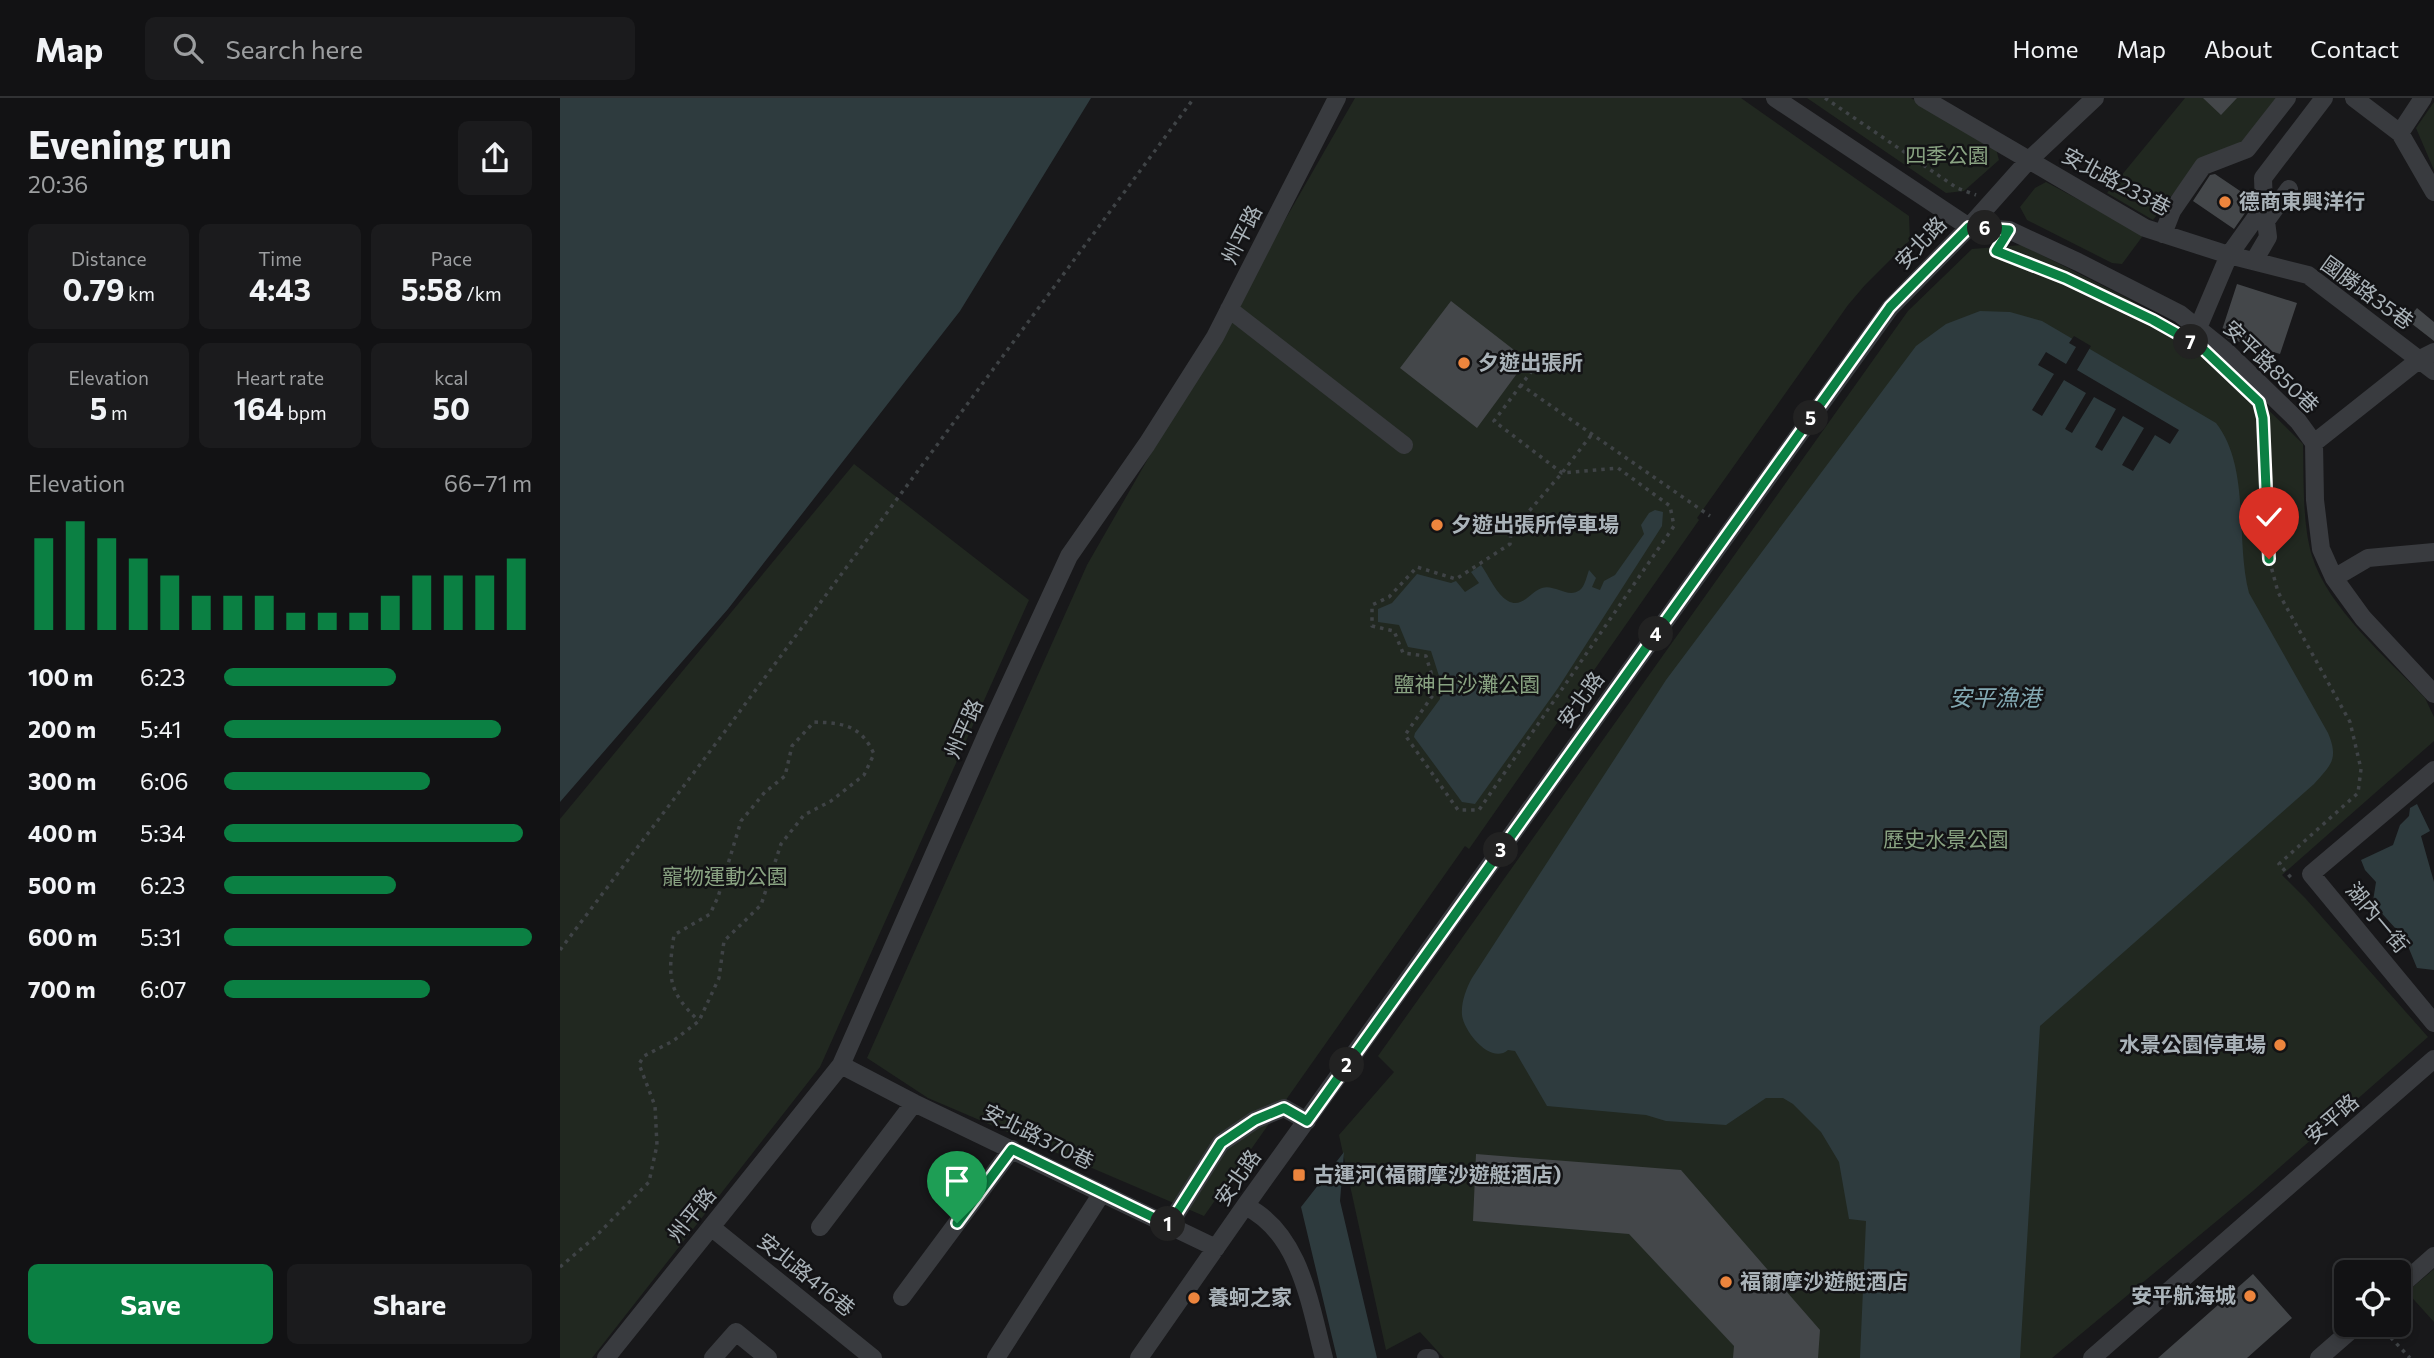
<!DOCTYPE html>
<html lang="en">
<head>
<meta charset="utf-8">
<style>
	:root { --surface:#121214; --page:#1b1b1d; --text:#f1f3f6; --muted:#9c9ea0; --line:#313234; --accent:#0b8043 }
	body { margin:0; font-family:Commissioner,"Noto Sans TC",sans-serif; background:var(--page); color:var(--text); height:100vh; display:flex; flex-direction:column; font-size:26px; white-space:nowrap }
	* { box-sizing:border-box; margin:0 }
	p { font-size:23px; color:var(--muted) }
	.icon { flex:none; width:38px; height:38px; fill:none; stroke:currentColor; stroke-width:2; stroke-linecap:round; stroke-linejoin:round }
	.map { position:relative; flex:1; overflow:hidden }
	.sheet { display:flex; flex-direction:column; background:var(--surface); width:560px }
	.sheet>* { flex:none }
	.controls { position:absolute; left:1774px; top:1162px; display:grid; gap:14px }
	.controls a { display:grid; place-items:center; width:77px; height:77px; border-radius:10px; background:var(--surface); box-shadow:0 4px 10px #0003,0 0 0 2px var(--line); font-size:35px }
	.pin { position:absolute; display:grid; place-items:center; width:60px; height:60px; color:#fff; margin:-72px -30px; border-radius:50% 50% 50% 0; rotate:-45deg; box-shadow:0 0 7px #0007 }
	.pin .icon { rotate:45deg }
	.km { position:absolute; width:35px; height:35px; margin:-18px; border-radius:50%; background:#222; color:#fff; font-size:19px; line-height:35px; text-align:center }
	.round { display:grid; place-items:center; flex:none; width:74px; height:74px; border-radius:10px; background:var(--page) }
	.overview { display:flex; align-items:center; justify-content:space-between; height:119px; padding:0 28px }
	h1 { font-size:38px; font-weight:700; line-height:52px }
	.stats { display:grid; grid-template-columns:repeat(3,1fr); gap:10px; height:119px; padding:7px 28px }
	.stats div { display:grid; align-content:center; border-radius:10px; background:var(--page); text-align:center }
	.stats b { font-size:30px; font-weight:700 }
	.stats small { font-size:19px; font-weight:400 }
	.stats p { font-size:19px }
	.chart { height:196px; padding:14px 28px }
	.chart p { display:flex; justify-content:space-between }
	.chart svg { width:100%; height:126px; margin-top:7px; stroke:var(--accent); stroke-width:6 }
	.button { display:flex; gap:14px; margin-top:auto; padding:14px 28px }
	.button a { flex:1; height:80px; border-radius:10px; background:var(--accent); color:#fff; font-size:28px; font-weight:700; line-height:80px; text-align:center }
	.button a+a { background:var(--page); color:var(--text) }
	ul { padding:0 28px; list-style:none; font-size:23px }
	li { display:grid; grid-template-columns:112px 84px 1fr; align-items:center; height:52px }
	li i { height:18px; border-radius:9px; background:var(--accent) }
	header { display:flex; align-items:center; gap:42px; box-sizing:border-box; height:98px; padding:0 35px; background:var(--surface); border-bottom:2px solid var(--line) }
	header strong { font-size:33px }
	nav { display:flex; gap:38px; margin-inline-start:auto; font-size:24px }
	.search { width:490px; height:63px; background:var(--page); display:flex; align-items:center; gap:18px; box-sizing:border-box; padding:0 24px; border-radius:10px; color:var(--muted); font-size:26px }
	main { display:flex; flex:1; min-height:0 }
	.map>svg:first-child { display:block }
	.green { fill:#212820 }
	.water { fill:#2e3b3e }
	.pier { fill:#18181a }
	.building { fill:#44474a }
	.lines { fill:none; stroke-linecap:round; stroke-linejoin:round }
	.path { stroke:#3f4346; stroke-width:3.5; stroke-dasharray:3.5 5; stroke-linecap:butt }
	.minor { stroke:#393b3f; stroke-width:18 }
	.route-casing { stroke:#fff; stroke-width:14 }
	.route { stroke:#0b8043; stroke-width:9 }
	.poi-dot { fill:#ed853d; stroke:#131315; stroke-width:2.5 }
	.labels { text-anchor:middle; stroke-width:5; stroke-linejoin:round; paint-order:stroke }
	.park-label { font-size:21px; fill:#89a382; stroke:#131315 }
	.street-label { font-size:21px; fill:#aab3b9; stroke:#131315 }
	.poi-label { font-size:21px; font-weight:bold; fill:#aab3b9; stroke:#131315; text-anchor:start }
	.water-label { font-size:23px; font-style:italic; fill:#83a9b3; stroke:#131315 }
</style>
</head>
<body>
<header>
<strong>Map</strong>
<div class="search"><svg class="icon" aria-label="search" viewBox="0 0 24 24"><circle cx="10" cy="10" r="6"/><path d="M15 15l6 6"/></svg>Search here</div>
<nav><a>Home</a><a>Map</a><a>About</a><a>Contact</a></nav>
</header>
<main>
<section class="sheet">
<div class="overview"><div><h1>Evening run</h1><p>20:36</p></div><a class="round"><svg class="icon" aria-label="share" viewBox="0 0 24 24"><path d="M12 15V3M7 8l5-5 5 5M5 13v7h14v-7"/></svg></a></div>
<div class="stats">
<div><p>Distance</p><b>0.79<small> km</small></b></div>
<div><p>Time</p><b>4:43</b></div>
<div><p>Pace</p><b>5:58<small> /km</small></b></div>
</div>
<div class="stats">
<div><p>Elevation</p><b>5<small> m</small></b></div>
<div><p>Heart rate</p><b>164<small> bpm</small></b></div>
<div><p>kcal</p><b>50</b></div>
</div>
<div class="chart"><p><span>Elevation</span>66–71 m</p>
<svg viewBox="0 0 160 44" preserveAspectRatio="none"><path d="M5 44V12M15 44V6M25 44V12M35 44V19M45 44V25M55 44V32M65 44V32M75 44V32M85 44V38M95 44V38M105 44V38M115 44V32M125 44V25M135 44V25M145 44V25M155 44V19"/></svg>
</div>
<ul>
<li><b>100 m</b>6:23<i style="width:56%"></i></li>
<li><b>200 m</b>5:41<i style="width:90%"></i></li>
<li><b>300 m</b>6:06<i style="width:67%"></i></li>
<li><b>400 m</b>5:34<i style="width:97%"></i></li>
<li><b>500 m</b>6:23<i style="width:56%"></i></li>
<li><b>600 m</b>5:31<i style="width:100%"></i></li>
<li><b>700 m</b>6:07<i style="width:67%"></i></li>
</ul>
<div class="button"><a>Save</a><a>Share</a></div>
</section>
<div class="map">
<svg width="1874" height="1260" viewBox="0 0 1874 1260">
	<rect width="100%" height="100%" fill="#18181a"/>
	<!-- green -->
	<path class="green" d="M 795,0 L 1181,0 L 1349,118 L 1350,142 L 1305,187 L 1288,207 L 1137,420 L 1139,422 L 909,751 L 905,748 L 644,1118 L 368,1000 L 307,960 L 527,467 Z
		M 1247,0 L 1351,0 L 1436,51 L 1439,62 L 1404,93 L 1386,95 Z
		M 1625,0 L 1718,0 L 1676,52 L 1639,62 L 1593,122 L 1547,95 Z
		M 1874,4 L 1874,72 L 1856,30 Z
		M 1486,84 L 1579,134 L 1582,139 L 1562,166 L 1552,165 L 1467,122 L 1460,109 L 1475,90 Z
		M 1462,147 L 1567,200 L 1639,243 L 1743,346 C 1744,380 1742,425 1752,458 C 1768,510 1828,561 1865,600 L 1874,619 L 1874,643 L 1722,777 L 1746,801 L 1868,939 L 1694,1092 L 1492,1260 L 884,1260 L 860,1234 L 826,1252 L 779,1037 L 834,974 L 818,958 L 1348,213 L 1412,151 Z
		M 294,366 L 469,502 L 260,969 L 32,1260 L 0,1260 L 0,721 Z
		M 1874,1171 L 1874,1224 L 1847,1194 Z"/>
	<!-- water -->
	<path class="water" d="M 0,0 L 531,0 L 400,213 L 168,511 L 0,704 Z
		M 1420,213 L 1450,214 L 1482,223 L 1656,325 C 1691,370 1675,442 1689,495 L 1768,635 C 1779,661 1771,667 1754,686 L 1480,928 L 1460,1260 L 1300,1260 L 1306,1123 L 1289,1121 L 1279,1064 L 1261,1034 L 1233,1006 L 1223,1000 L 1206,1000 L 1166,1027 L 1106,1023 L 1086,1017 L 987,1008 L 955,953 L 948,952 C 931,967 904,934 902,917 C 901,904 906,891 912,880 L 1106,582 L 1356,248 L 1386,226 Z
		M 1095,412 L 1103,414 L 1102,428 L 998,590 L 915,706 L 902,704 L 854,639 L 855,635 L 880,601 L 879,578 L 871,553 L 848,549 L 839,527 L 818,524 L 818,511 L 832,505 L 857,476 L 891,485 L 896,483 L 905,494 L 919,485 L 911,474 L 921,467 C 929,478 936,496 948,503 C 962,511 970,494 982,490 C 995,486 1008,501 1020,492 C 1025,488 1027,477 1029,472 L 1036,480 L 1032,489 L 1040,492 L 1044,483 L 1055,477 L 1084,436 L 1081,427 L 1089,415 Z
		M 1857,706 L 1870,733 L 1861,738 L 1874,784 L 1874,872 L 1857,870 L 1845,841 L 1817,810 L 1813,803 L 1816,784 L 1805,772 L 1801,762 L 1833,747 L 1840,727 L 1849,718 L 1850,710 Z
		M 784,1054 L 780,1103 L 817,1260 L 777,1260 L 741,1109 Z"/>
	<!-- pier -->
	<path class="pier" d="M 1514,238 L 1531,248 L 1517,272 L 1619,332 L 1610,346 L 1595,337 L 1573,373 L 1562,367 L 1584,330 L 1563,318 L 1542,353 L 1535,349 L 1556,311 L 1534,299 L 1512,335 L 1505,331 L 1526,295 L 1504,282 L 1482,318 L 1472,312 L 1494,276 L 1478,267 L 1486,254 L 1506,266 L 1516,249 L 1509,245 Z"/>
	<!-- building -->
	<path class="building" d="M 1643,0 L 1677,0 L 1661,17 Z
		M 1655,76 L 1692,101 L 1692,105 L 1674,131 L 1633,103 L 1650,77 Z
		M 1677,186 L 1737,205 L 1720,256 L 1667,240 L 1661,235 Z
		M 891,203 L 967,262 L 917,330 L 840,270 Z
		M 1857,210 L 1874,224 L 1874,243 L 1847,222 Z
		M 916,1056 L 1121,1072 L 1260,1232 L 1258,1260 L 1173,1260 L 1174,1248 L 1069,1136 L 913,1123 Z
		M 1693,1176 L 1732,1220 L 1687,1260 L 1598,1260 Z"/>
	<g class="lines">
		<!-- path -->
		<path class="path" d="M 1265,0 L 1397,90 L 1416,97
			M 1439,149 L 1436,153 L 1527,190
			M 962,269 L 971,274 L 961,287 L 1150,418
			M 961,287 L 934,323 L 1002,375 L 1058,370 L 1110,408 L 1114,428 L 919,712 L 898,712 L 845,637 L 873,597 L 872,578 L 866,558 L 843,555 L 834,533 L 812,528 L 812,507 L 829,499 L 857,469 L 896,481 L 950,446 L 951,434 L 1002,375 L 1032,336
			M 1701,310 L 1703,320 L 1709,461 L 1718,494 L 1790,624 L 1801,671 L 1798,695 L 1719,766 L 1734,783
			M 0,852 L 166,632 L 634,0
			M 0,1169 L 34,1140 L 89,1084 L 97,1047 L 95,1008 L 79,966 L 84,958 L 113,943 L 139,923 L 159,880 L 164,843 L 201,807 L 221,746 L 244,717 L 271,703 L 304,677 L 314,656 C 301,627 283,625 254,624 L 232,648 L 225,678 L 205,694 L 181,723 L 158,799 L 150,816 L 114,837 C 108,878 107,893 139,923
			M 1819,1227 L 1850,1260"/>
		<!-- minor -->
		<path class="minor" d="M 1215,0 L 1409,129 L 1449,132 L 1518,164 L 1620,216 L 1667,254 L 1738,323 L 1754,345 L 1755,402 L 1761,451 L 1774,480 L 1803,520 L 1874,596
			M 1363,0 L 1585,130 L 1669,157 L 1748,177 L 1874,273
			M 1794,0 L 1840,35
			M 1863,0 L 1840,35 L 1874,94
			M 1603,136 L 1612,113 L 1643,68 L 1687,51 L 1727,0
			M 1694,163 L 1708,139 L 1706,123 L 1729,91
			M 669,211 L 844,347
			M 1638,230 L 1669,157 L 1704,108 L 1703,80 L 1764,0
			M 1754,345 L 1860,261 L 1874,254
			M 1774,480 L 1808,460 L 1874,454
			M 1874,672 L 1751,776 L 1874,925
			M 281,967 L 354,1005 L 656,1150
			M 685,1108 C 740,1134 750,1207 764,1260
			M 609,1127 L 661,1045 L 695,1022 L 724,1010 L 747,1023
			M 151,1129 L 313,1260
			M 260,1129 L 354,1005
			M 1839,1189 L 1874,1158
			M 342,1199 L 452,1051
			M 46,1260 L 281,967 L 429,631 L 509,458 L 587,346 L 655,239 L 777,0
			M 153,1260 L 176,1234 L 208,1260
			M 436,1260 L 542,1095
			M 579,1260 L 685,1108 L 1330,210 L 1409,129 L 1468,63 L 1535,0
			M 866,1260 L 870,1260
			M 1532,1260 L 1874,961
			M 1759,1260 L 1797,1227"/>
	</g>
	<g class="lines">
		<defs>
			<path id="route" d="M 397,1125 L 452,1051 L 609,1127 L 661,1045 L 695,1022 L 724,1010 L 747,1023 L 1330,209 L 1409,129 L 1449,132 L 1436,153 L 1505,180 L 1593,222 L 1641,249 L 1699,304 L 1703,320 L 1709,461"/>
		</defs>
		<!-- route casing -->
		<use href="#route" class="route-casing"/>
		<!-- route -->
		<use href="#route" class="route"/>
	</g>
	<!-- markers -->
	<g class="poi-dot">
		<circle cx="1665" cy="104" r="7"/>
		<circle cx="904" cy="265" r="7"/>
		<circle cx="877" cy="427" r="7"/>
		<circle cx="1720" cy="947" r="7"/>
		<rect x="732" y="1070" width="14" height="14" rx="3.5"/>
		<circle cx="1166" cy="1184" r="7"/>
		<circle cx="1690" cy="1198" r="7"/>
		<circle cx="634" cy="1200" r="7"/>
	</g>
	<g class="labels">
		<!-- park labels -->
		<g class="park-label">
			<text x="1387" y="65">四季公園</text>
			<text x="907" y="594">鹽神白沙灘公園</text>
			<text x="1386" y="749">歷史水景公園</text>
			<text x="165" y="786">寵物運動公園</text>
		</g>
		<!-- street labels -->
		<g class="street-label">
			<text transform="translate(1556 84) rotate(28)" y="7">安北路233巷</text>
			<text transform="translate(682 137) rotate(-63)" y="7">州平路</text>
			<text transform="translate(1361 145) rotate(-46)" y="7">安北路</text>
			<text transform="translate(1807 195) rotate(36)" y="7">國勝路35巷</text>
			<text transform="translate(1711 269) rotate(44)" y="7">安平路850巷</text>
			<text transform="translate(1021 602) rotate(-54)" y="7">安北路</text>
			<text transform="translate(404 631) rotate(-66)" y="7">州平路</text>
			<text transform="translate(1817 820) rotate(50)" y="7">湖內一街</text>
			<text transform="translate(1772 1021) rotate(-41)" y="7">安平路</text>
			<text transform="translate(478 1039) rotate(26)" y="7">安北路370巷</text>
			<text transform="translate(678 1080) rotate(-55)" y="7">安北路</text>
			<text transform="translate(132 1117) rotate(-51)" y="7">州平路</text>
			<text transform="translate(246 1177) rotate(39)" y="7">安北路416巷</text>
		</g>
		<!-- poi labels -->
		<g class="poi-label">
			<text x="1679" y="111">德商東興洋行</text>
			<text x="918" y="272">夕遊出張所</text>
			<text x="891" y="434">夕遊出張所停車場</text>
			<text x="1706" y="954" text-anchor="end">水景公園停車場</text>
			<text x="753" y="1084">古運河(福爾摩沙遊艇酒店)</text>
			<text x="1180" y="1191">福爾摩沙遊艇酒店</text>
			<text x="1676" y="1205" text-anchor="end">安平航海城</text>
			<text x="648" y="1207">養蚵之家</text>
		</g>
		<!-- water labels -->
		<g class="water-label">
			<text x="1435" y="608">安平漁港</text>
		</g>
	</g>
</svg>
<div class="controls">
<a><svg class="icon" aria-label="locate" viewBox="0 0 24 24"><circle cx="12" cy="12" r="6"/><path d="M12 2v4M12 18v4M2 12h4M18 12h4"/></svg></a>
</div>
<div class="pin" style="left:397px;top:1125px;background:#1e9e55"><svg class="icon" aria-label="arrive" viewBox="0 0 24 24"><path d="M6 21V4h12l-3 4 3 4H6"/></svg></div>
<div class="pin" style="left:1709px;top:461px;background:#d93025"><svg class="icon" aria-label="check" viewBox="0 0 24 24"><path d="M5 12l5 5 9-10"/></svg></div>
<b class="km" style="left:608px;top:1126px">1</b>
<b class="km" style="left:787px;top:967px">2</b>
<b class="km" style="left:941px;top:752px">3</b>
<b class="km" style="left:1096px;top:536px">4</b>
<b class="km" style="left:1251px;top:320px">5</b>
<b class="km" style="left:1425px;top:130px">6</b>
<b class="km" style="left:1631px;top:244px">7</b>
</div>
</main>
</body>
</html>
